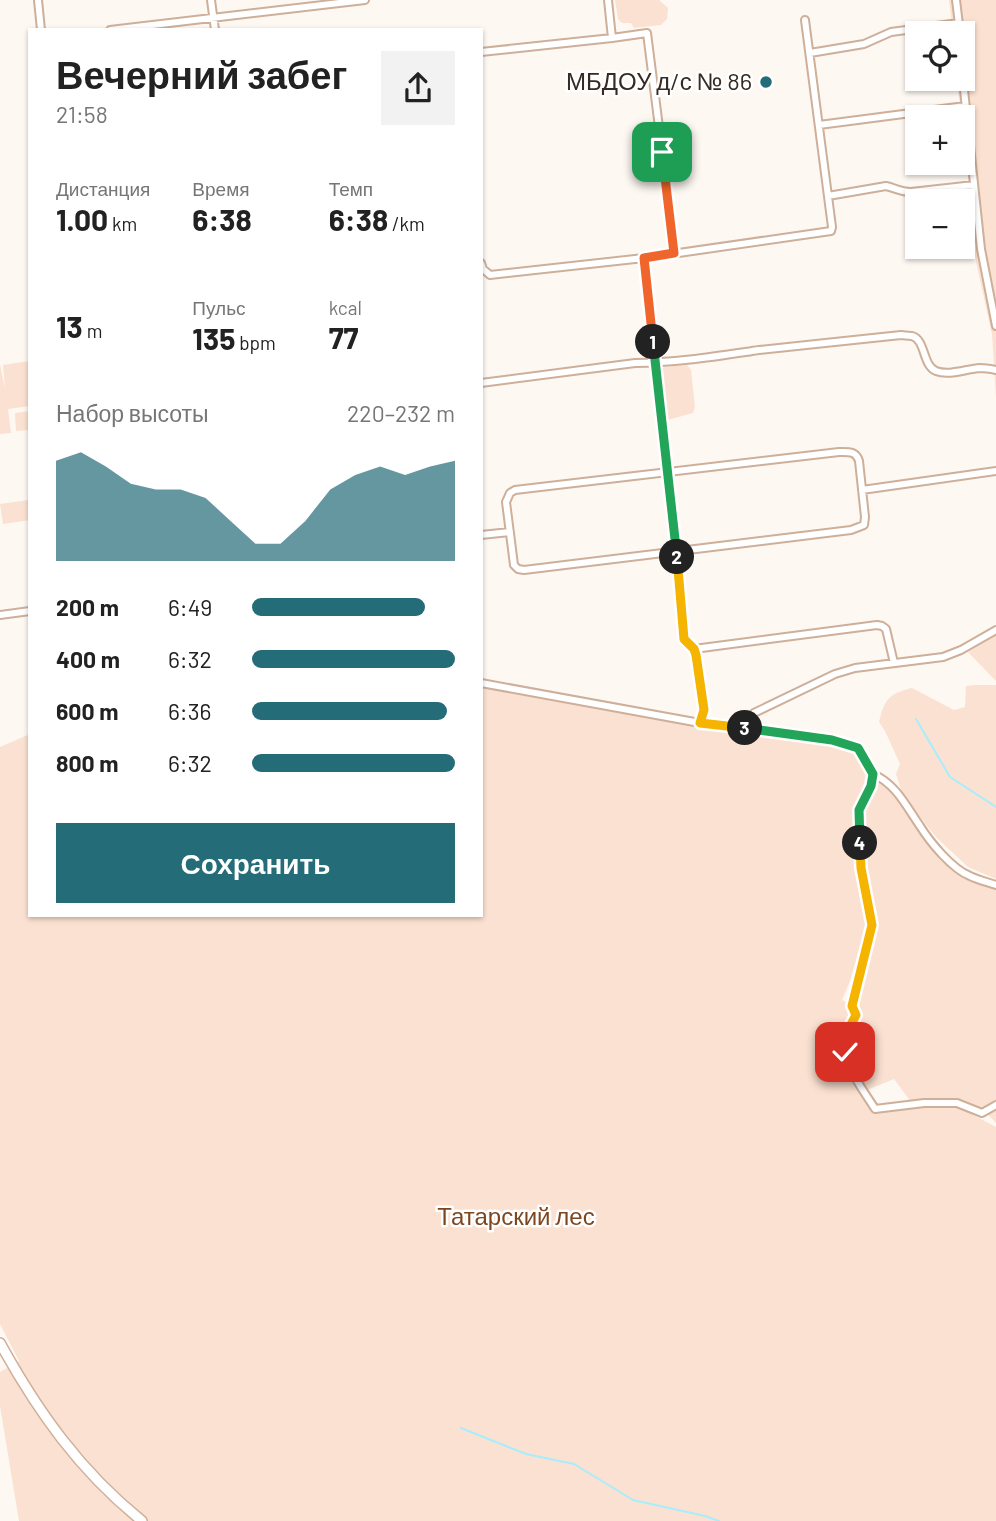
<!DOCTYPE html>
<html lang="ru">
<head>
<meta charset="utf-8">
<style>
	:root { --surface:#fff; --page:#f2f2f2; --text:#222; --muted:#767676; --accent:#256c79 }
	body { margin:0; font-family:Barlow,sans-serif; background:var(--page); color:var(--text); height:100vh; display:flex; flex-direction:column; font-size:26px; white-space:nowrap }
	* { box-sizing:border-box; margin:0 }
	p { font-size:23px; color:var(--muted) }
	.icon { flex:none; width:38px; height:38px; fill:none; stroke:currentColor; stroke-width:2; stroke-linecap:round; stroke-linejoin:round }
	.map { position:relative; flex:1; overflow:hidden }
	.panel { position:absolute; left:28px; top:28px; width:455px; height:889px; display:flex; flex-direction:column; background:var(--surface); border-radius:0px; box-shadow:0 2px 5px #0004 }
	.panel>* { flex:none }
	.fabs { position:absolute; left:905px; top:21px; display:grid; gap:14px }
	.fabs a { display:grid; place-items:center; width:70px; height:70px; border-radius:0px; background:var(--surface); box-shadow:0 2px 5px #0004; font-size:35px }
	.pin { position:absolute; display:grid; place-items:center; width:60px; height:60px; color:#fff; margin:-30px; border-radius:14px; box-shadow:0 4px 10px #0006 }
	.km { position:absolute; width:35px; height:35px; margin:-18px; border-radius:50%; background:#222; color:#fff; font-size:19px; line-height:35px; text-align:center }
	.round { display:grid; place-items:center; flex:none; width:74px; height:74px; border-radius:0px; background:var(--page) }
	.summary { display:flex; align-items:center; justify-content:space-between; height:119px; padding:0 28px }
	h1 { font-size:38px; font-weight:700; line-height:52px }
	.stats { display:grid; grid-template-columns:repeat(3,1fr); gap:10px; height:119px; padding:7px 28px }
	.stats div { display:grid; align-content:center }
	.stats b { font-size:30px; font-weight:700 }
	.stats small { font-size:19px; font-weight:400 }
	.stats p { font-size:19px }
	.chart { height:196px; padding:14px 28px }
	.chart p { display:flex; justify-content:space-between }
	.chart svg { width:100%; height:126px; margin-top:7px; fill:var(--accent); opacity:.7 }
	.button { display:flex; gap:14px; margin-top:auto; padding:14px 28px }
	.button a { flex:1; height:80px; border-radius:0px; background:var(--accent); color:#fff; font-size:28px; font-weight:700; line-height:80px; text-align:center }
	ul { padding:0 28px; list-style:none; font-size:23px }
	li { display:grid; grid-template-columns:112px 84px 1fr; align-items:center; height:52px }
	li i { height:18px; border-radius:9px; background:var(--accent) }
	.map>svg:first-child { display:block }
	.green { fill:#fbe1d1 }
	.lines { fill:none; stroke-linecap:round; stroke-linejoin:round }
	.stream { stroke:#a6eefd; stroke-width:2 }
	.street-casing { stroke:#ceaf9a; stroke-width:10 }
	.secondary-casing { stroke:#ceaf9a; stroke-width:12 }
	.street { stroke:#fff; stroke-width:6 }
	.secondary { stroke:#fff; stroke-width:9 }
	.split-1-casing { stroke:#fff; stroke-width:14 }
	.split-2-casing { stroke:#fff; stroke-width:14 }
	.split-3-casing { stroke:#fff; stroke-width:14 }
	.split-4-casing { stroke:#fff; stroke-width:14 }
	.split-5-casing { stroke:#fff; stroke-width:14 }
	.split-1 { stroke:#f0652b; stroke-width:9 }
	.split-2 { stroke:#22a559; stroke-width:9 }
	.split-3 { stroke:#f5b400; stroke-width:9 }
	.split-4 { stroke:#22a559; stroke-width:9 }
	.split-5 { stroke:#f5b400; stroke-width:9 }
	.poi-dot { fill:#256c79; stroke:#fff; stroke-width:2.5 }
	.labels { text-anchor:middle; stroke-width:5; stroke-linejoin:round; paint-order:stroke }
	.poi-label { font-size:24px; fill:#362a22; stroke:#fff; text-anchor:end }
	.park-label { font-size:24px; fill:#7d461e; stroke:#fff }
</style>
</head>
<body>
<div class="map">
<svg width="996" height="1521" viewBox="0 0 996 1521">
	<rect width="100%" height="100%" fill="#fef8f3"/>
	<!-- green -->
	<path class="green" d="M 615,0 L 659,0 L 668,8 L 667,19 L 661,25 L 634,28 L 631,23 L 622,23 L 618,19 Z
		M 949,0 L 996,0 L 996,398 L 992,334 L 976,262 L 962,117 L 961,117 L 957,79 L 962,79 L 962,33 L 953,33 Z
		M 30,361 L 30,406 L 8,409 L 11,433 L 0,434 L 0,364 L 5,389 L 3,365 Z
		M 687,365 L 691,370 L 695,407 L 693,413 L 668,420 L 666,418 L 661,370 L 664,367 Z
		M 30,411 L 30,430 L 16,431 L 15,413 Z
		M 28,500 L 30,520 L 3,524 L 0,504 Z
		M 996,635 L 996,681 L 968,652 Z
		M 481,683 L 729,732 L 786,737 L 846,748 L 861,755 L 866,774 L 858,807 L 857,872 L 859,891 L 866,926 L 850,981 L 842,1000 L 848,1003 L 850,1012 L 850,1035 L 860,1012 L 856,1005 L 875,921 L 863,866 L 862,810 L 874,785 L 881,781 L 897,798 L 924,836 L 952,871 L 996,889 L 996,1123 L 983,1109 L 950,1101 L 911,1102 L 894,1079 L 867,1090 L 849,1057 L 847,1071 L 864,1101 L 871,1111 L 917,1105 L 958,1107 L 996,1127 L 996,1521 L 19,1521 L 0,1406 L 0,1372 L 19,1361 L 0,1324 L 0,747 L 30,734 L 30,915 L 481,915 Z
		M 975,685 L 996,685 L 996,879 L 968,867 L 936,837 L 903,796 L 896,774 L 900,764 L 885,731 L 879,722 C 885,699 888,694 912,688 L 954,710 L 965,707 L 966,686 Z"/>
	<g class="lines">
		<!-- stream -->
		<path class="stream" d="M 916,719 L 950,777 L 996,807
			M 461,1428 L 526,1454 L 574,1464 L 633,1500 L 705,1516 L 719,1521"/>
		<defs>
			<path id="street" d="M 38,0 L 41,30
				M 211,0 L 215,30
				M 608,0 L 612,38 L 647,33 L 675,253
				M 956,0 L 960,33
				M 110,30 L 365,0
				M 481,52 L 612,38
				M 810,53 L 864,44 L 891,32 L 959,23
				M 962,71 L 981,249 L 996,326
				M 819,125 L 965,106
				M 828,196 L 886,186 C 895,188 901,192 911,192 L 974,185
				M 644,258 L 677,551 L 683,629 C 685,645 692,643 696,655 L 703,710 L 700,723
				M 481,263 L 483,269 L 490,275 L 644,258 L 831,231 L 832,227 L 805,20
				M 481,383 L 635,363 C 676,363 718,356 759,350 C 806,345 854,340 901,335 C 901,335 911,336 912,336 C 926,340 922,365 936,371 C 949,376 966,369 980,368 C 985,368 991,369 996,370
				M 839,452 C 849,452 856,451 859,461 L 865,517 L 864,525 L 851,530 L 524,570 L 518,569 L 514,565 L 506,502 L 510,493 L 515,490 Z
				M 862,490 L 996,471
				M 481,535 L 510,532
				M 0,615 L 30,611
				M 694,649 L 877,625 L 882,626 L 886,629 L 894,663
				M 481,683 L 700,723 L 832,740 L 857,748 L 873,774 L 871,786 L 859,810 L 861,868 L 872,925 L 852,1006 L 856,1015 C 853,1020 850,1025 848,1031 C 837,1059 861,1086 875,1109 L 924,1103 L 957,1103 L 982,1113 L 996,1105
				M 742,727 L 754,713 L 835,674 L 855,668 L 943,657 L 961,650 L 996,630
				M 873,774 C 896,784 906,806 920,826 C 930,842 952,869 970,876 C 978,880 987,882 996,885"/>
			<path id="secondary" d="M 0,1343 C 38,1412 80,1471 142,1521"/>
		</defs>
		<!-- street casing -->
		<use href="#street" class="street-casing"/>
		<!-- secondary casing -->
		<use href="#secondary" class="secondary-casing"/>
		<!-- street -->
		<use href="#street" class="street"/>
		<!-- secondary -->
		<use href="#secondary" class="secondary"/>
	</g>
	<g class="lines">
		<defs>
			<path id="split-1" d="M 653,342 L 644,258 L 674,253 L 662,152"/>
			<path id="split-2" d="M 653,342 L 677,557"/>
			<path id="split-3" d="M 677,557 L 684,639 L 694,649 L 696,655 L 704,710 L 700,723 L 745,728"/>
			<path id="split-4" d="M 745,728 L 832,740 L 858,748 L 873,774 L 871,786 L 859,810 L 860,843"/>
			<path id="split-5" d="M 845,1052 L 847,1032 L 856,1015 L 852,1006 L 872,925 L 861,868 L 860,843"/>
		</defs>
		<!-- split-1 casing -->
		<use href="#split-1" class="split-1-casing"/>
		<!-- split-2 casing -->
		<use href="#split-2" class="split-2-casing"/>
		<!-- split-3 casing -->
		<use href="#split-3" class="split-3-casing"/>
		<!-- split-4 casing -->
		<use href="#split-4" class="split-4-casing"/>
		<!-- split-5 casing -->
		<use href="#split-5" class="split-5-casing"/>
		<!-- split-1 -->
		<use href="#split-1" class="split-1"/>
		<!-- split-2 -->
		<use href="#split-2" class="split-2"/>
		<!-- split-3 -->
		<use href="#split-3" class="split-3"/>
		<!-- split-4 -->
		<use href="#split-4" class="split-4"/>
		<!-- split-5 -->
		<use href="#split-5" class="split-5"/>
	</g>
	<!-- markers -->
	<circle class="poi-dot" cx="766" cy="82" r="7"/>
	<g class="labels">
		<!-- poi labels -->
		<g class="poi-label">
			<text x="752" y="90">МБДОУ д/с № 86</text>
		</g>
		<!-- park labels -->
		<g class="park-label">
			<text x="516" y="1225">Татарский лес</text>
		</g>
	</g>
</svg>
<div class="fabs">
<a><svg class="icon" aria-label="locate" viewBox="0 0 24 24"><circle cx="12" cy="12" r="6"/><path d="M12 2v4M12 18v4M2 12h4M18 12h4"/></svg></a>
<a>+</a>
<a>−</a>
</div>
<div class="pin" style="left:662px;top:152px;background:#1e9e55"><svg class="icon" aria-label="arrive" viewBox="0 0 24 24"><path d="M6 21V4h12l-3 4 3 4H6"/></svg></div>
<div class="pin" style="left:845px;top:1052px;background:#d93025"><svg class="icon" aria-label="check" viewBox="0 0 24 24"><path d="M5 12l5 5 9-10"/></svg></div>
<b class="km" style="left:653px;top:342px">1</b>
<b class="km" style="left:677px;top:557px">2</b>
<b class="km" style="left:745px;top:728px">3</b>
<b class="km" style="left:860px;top:843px">4</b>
<section class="panel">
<div class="summary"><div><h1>Вечерний забег</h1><p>21:58</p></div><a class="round"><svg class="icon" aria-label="share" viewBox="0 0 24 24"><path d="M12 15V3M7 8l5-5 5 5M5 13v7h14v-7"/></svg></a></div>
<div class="stats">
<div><p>Дистанция</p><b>1.00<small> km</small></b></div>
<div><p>Время</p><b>6:38</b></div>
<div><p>Темп</p><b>6:38<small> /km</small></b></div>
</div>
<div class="stats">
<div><b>13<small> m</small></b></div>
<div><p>Пульс</p><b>135<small> bpm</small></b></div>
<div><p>kcal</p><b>77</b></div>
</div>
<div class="chart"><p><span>Набор высоты</span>220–232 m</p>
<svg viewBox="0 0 160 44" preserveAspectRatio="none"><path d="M0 44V9L10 6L20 11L30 17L40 19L50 19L60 22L70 30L80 38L90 38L100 30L110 19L120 14L130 11L140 14L150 11L160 9V44z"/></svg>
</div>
<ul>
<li><b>200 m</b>6:49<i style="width:85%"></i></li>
<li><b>400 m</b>6:32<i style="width:100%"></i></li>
<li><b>600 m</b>6:36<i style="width:96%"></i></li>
<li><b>800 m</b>6:32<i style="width:100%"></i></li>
</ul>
<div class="button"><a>Сохранить</a></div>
</section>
</div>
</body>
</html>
